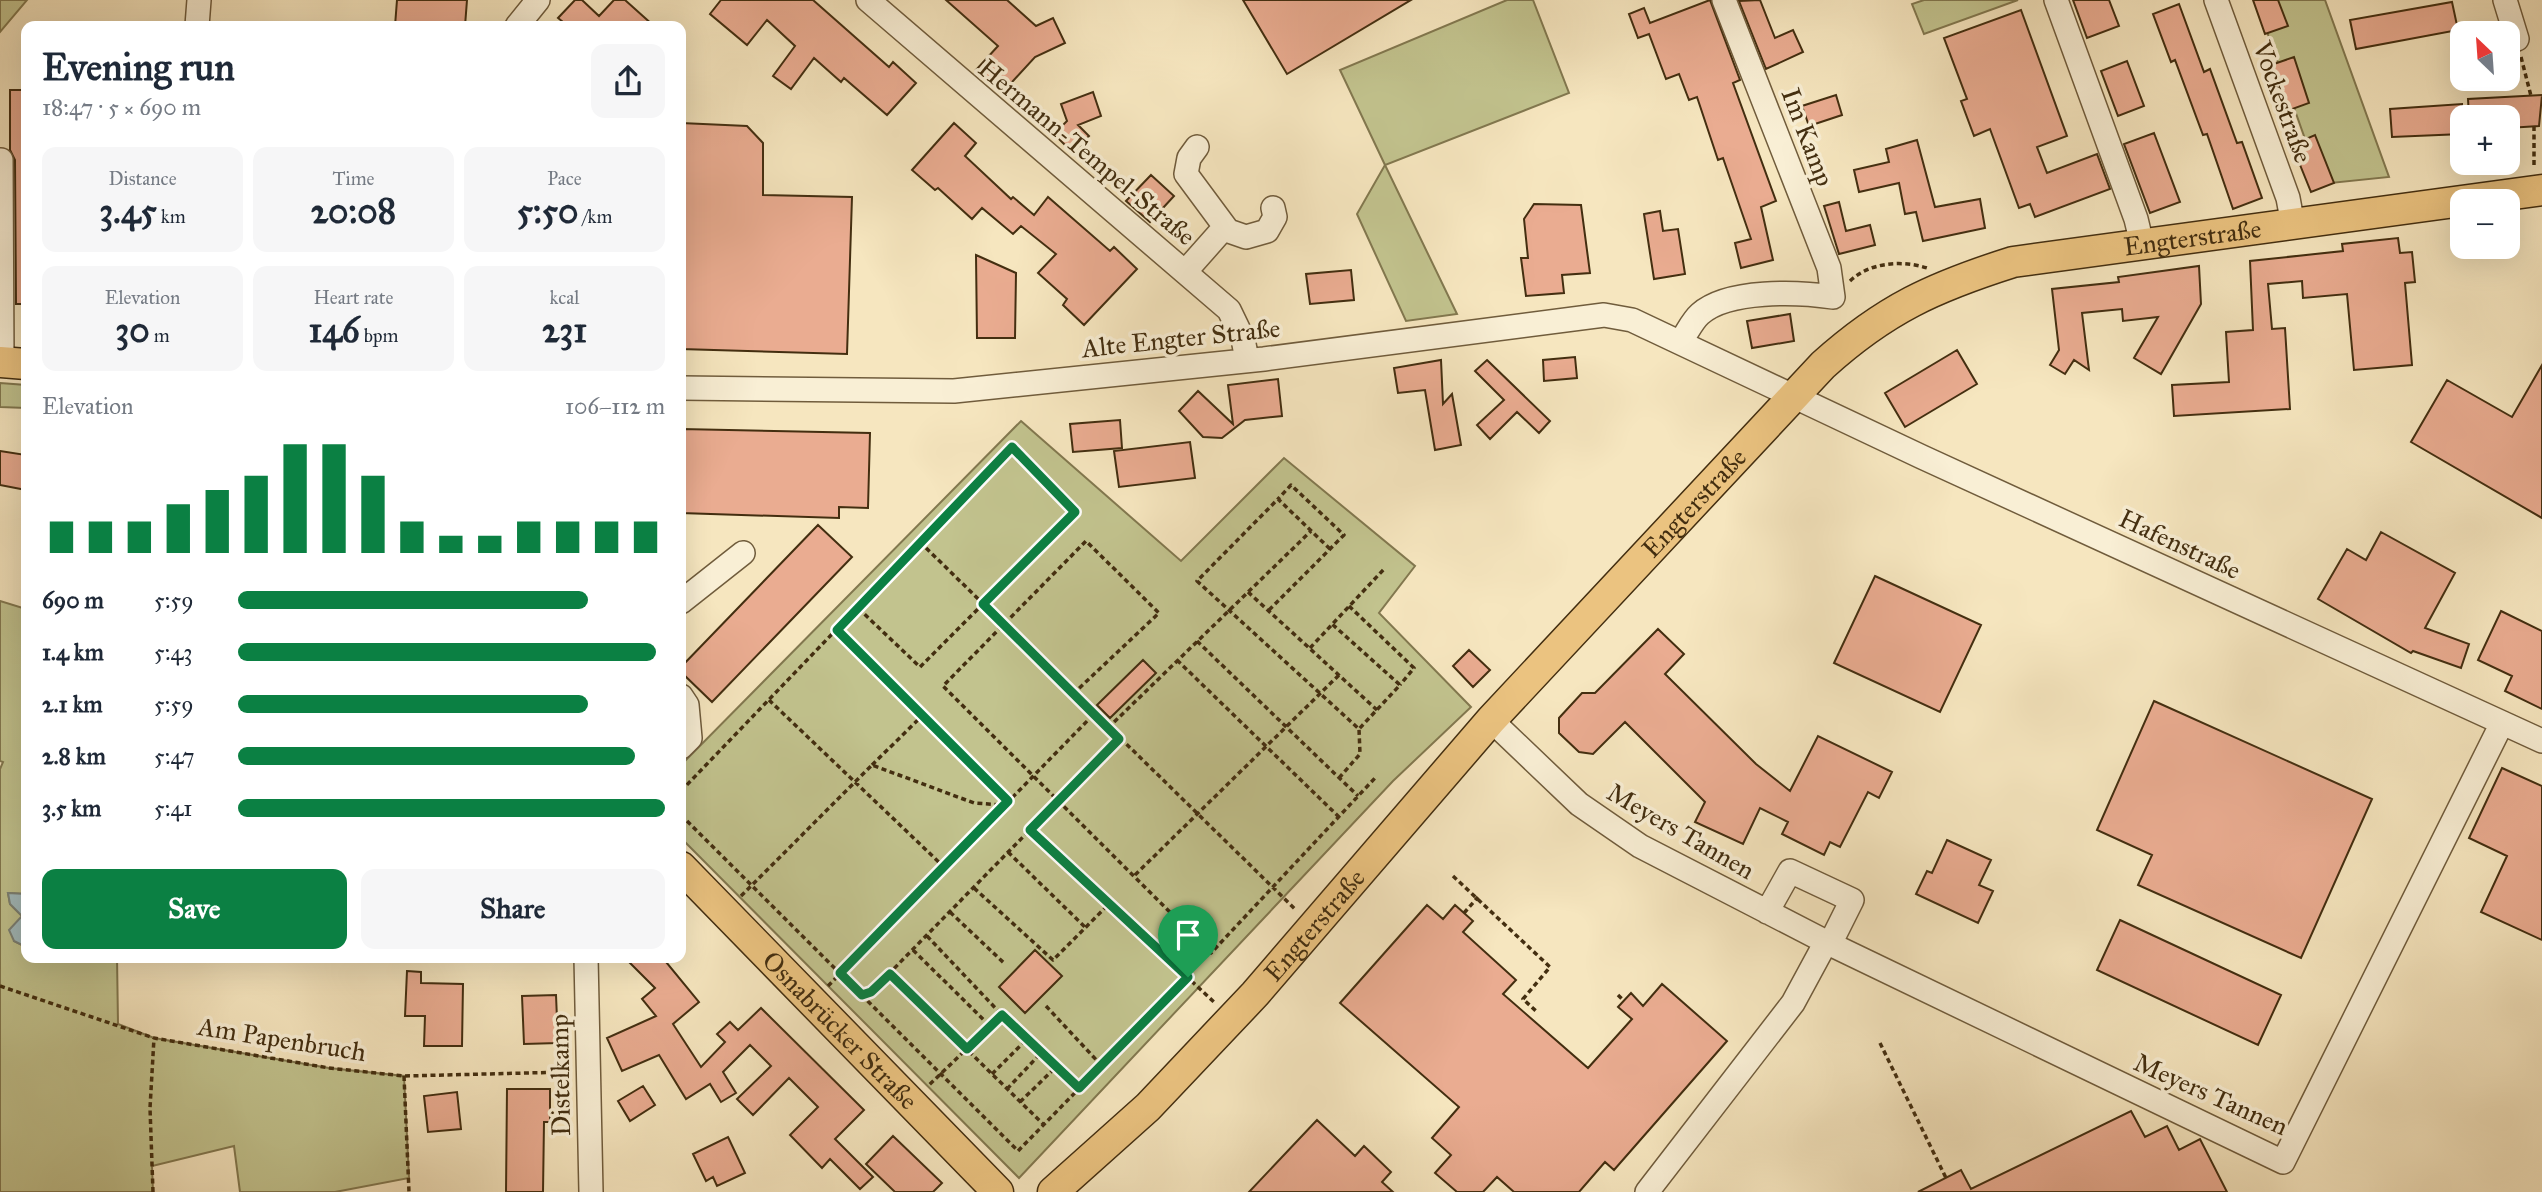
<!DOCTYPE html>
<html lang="en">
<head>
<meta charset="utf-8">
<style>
	:root { --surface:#fff; --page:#f6f6f7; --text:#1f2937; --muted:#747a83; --accent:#0b8043 }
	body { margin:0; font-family:"IM FELL Great Primer",serif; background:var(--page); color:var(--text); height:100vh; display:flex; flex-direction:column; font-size:26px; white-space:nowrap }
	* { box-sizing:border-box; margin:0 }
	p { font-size:23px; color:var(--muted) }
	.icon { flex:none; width:38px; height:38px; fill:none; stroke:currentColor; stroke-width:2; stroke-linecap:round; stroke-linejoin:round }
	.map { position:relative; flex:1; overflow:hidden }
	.drawer { position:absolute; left:21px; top:21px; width:665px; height:942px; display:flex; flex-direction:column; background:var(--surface); border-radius:14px; box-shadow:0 7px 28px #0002 }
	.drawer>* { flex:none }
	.needle { width:46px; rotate:335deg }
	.fabs { position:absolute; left:2450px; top:21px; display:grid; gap:14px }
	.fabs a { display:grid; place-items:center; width:70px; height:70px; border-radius:14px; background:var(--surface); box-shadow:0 7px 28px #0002; font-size:35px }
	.pin { position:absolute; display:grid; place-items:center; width:60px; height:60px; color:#fff; margin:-72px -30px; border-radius:50% 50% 50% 0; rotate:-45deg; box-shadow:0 0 7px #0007 }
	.pin .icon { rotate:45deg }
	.round { display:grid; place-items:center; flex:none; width:74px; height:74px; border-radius:14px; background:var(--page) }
	.head { display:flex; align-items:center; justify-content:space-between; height:119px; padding:0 21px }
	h1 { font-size:38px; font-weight:700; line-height:52px }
	.metrics { display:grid; grid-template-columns:repeat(3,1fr); gap:10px; height:119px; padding:7px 21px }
	.metrics div { display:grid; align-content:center; border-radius:14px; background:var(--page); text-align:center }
	.metrics b { font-size:35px; font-weight:700 }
	.metrics small { font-size:19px; font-weight:400 }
	.metrics p { font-size:19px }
	.chart { height:196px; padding:14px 21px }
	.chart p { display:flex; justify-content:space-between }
	.chart svg { width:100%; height:126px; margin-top:7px; stroke:var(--accent); stroke-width:6 }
	.action { display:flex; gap:14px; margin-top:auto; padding:14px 21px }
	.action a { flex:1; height:80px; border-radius:14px; background:var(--accent); color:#fff; font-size:28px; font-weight:700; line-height:80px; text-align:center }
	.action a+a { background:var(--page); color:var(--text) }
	ul { padding:0 21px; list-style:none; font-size:23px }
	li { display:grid; grid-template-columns:112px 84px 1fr; align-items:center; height:52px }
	li i { height:18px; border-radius:9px; background:var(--accent) }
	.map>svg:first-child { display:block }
	.green { fill:#c2c38e; stroke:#82784f; stroke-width:2 }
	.water { fill:#a3bcbe; stroke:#7d8378; stroke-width:2 }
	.building { fill:#eaac91; stroke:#432e10; stroke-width:2 }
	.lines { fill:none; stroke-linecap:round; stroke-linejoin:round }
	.minor-casing { stroke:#705c3c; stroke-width:26 }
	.major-casing { stroke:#432e10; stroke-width:33 }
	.path { stroke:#432e10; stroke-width:3.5; stroke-dasharray:5 3.5; stroke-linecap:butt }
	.minor { stroke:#f9efd5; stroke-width:23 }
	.major { stroke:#ebc380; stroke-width:30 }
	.route-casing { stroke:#fff; stroke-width:14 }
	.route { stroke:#0b8043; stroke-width:9 }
	.labels { text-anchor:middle; stroke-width:7; stroke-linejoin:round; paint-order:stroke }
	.street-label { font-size:26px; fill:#432e10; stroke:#f9efd5 }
</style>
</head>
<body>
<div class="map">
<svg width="2542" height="1192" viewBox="0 0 2542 1192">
	<rect width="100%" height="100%" fill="#f6e6bf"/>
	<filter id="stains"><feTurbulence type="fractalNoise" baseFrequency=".00286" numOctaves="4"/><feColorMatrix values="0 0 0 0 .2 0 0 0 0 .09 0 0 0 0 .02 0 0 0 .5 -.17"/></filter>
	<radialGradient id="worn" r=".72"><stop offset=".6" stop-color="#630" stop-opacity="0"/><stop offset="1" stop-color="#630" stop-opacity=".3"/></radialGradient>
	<!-- green -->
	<path class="green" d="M 0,0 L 27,0 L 0,32 Z
		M 1507,0 L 1533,0 L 1569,93 L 1385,165 L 1457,314 L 1406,321 L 1357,214 L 1385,165 L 1340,70 Z
		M 1924,0 L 2018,0 L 1924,34 L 1912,4 Z
		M 2269,0 L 2325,0 L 2389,177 L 2321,184 L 2266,29 Z
		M 0,383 L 26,385 L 26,408 L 0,407 Z
		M 1021,421 L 1181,561 L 1284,458 L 1415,566 L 1379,613 L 1471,707 L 1393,781 L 1019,1178 L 681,838 L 681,765 Z
		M 0,601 L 26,609 L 26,894 L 8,893 L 10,904 L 22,916 L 14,941 L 26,947 L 26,957 L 117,957 L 118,1024 L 154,1038 L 329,1068 L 404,1076 L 409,1178 L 335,1192 L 240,1192 L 234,1146 L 152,1166 L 153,1192 L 0,1192 L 0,769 L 3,762 L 0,761 Z"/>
	<!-- water -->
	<path class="water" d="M 8,893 L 26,894 L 26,947 L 14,941 L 9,930 L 22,916 L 10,904 Z"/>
	<!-- building -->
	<path class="building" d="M 397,0 L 467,0 L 465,26 L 395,26 Z
		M 575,0 L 582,0 L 599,16 L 614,0 L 625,0 L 654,26 L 568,26 L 558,18 Z
		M 721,0 L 813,0 L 889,67 L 893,62 L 916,83 L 887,115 L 844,78 L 841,82 L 814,58 L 791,89 L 773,76 L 795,46 L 767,20 L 747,45 L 710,14 Z
		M 946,0 L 1007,0 L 1036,26 L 1053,18 L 1065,43 L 1035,57 L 1002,93 L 976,70 L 998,46 Z
		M 1243,0 L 1411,0 L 1287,74 Z
		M 1710,0 L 1740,80 L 1733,83 L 1776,201 L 1761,207 L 1773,260 L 1741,268 L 1735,243 L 1751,239 L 1723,158 L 1718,160 L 1697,97 L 1689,100 L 1679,74 L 1666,79 L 1649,34 L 1638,38 L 1629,14 L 1644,8 L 1650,23 Z
		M 1760,0 L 1775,38 L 1793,30 L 1803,52 L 1766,69 L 1739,1 Z
		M 2073,0 L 2109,0 L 2119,26 L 2087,38 Z
		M 2253,0 L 2278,0 L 2288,26 L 2265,34 Z
		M 2452,2 L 2458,30 L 2356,49 L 2350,20 Z
		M 2179,4 L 2204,72 L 2210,69 L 2237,143 L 2242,142 L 2262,198 L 2233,209 L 2207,134 L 2203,135 L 2175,60 L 2171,62 L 2153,14 Z
		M 2021,10 L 2067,136 L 2037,147 L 2047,173 L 2097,154 L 2110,189 L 2035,217 L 2030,204 L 2019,208 L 1990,129 L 1974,136 L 1961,101 L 1967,99 L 1944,38 Z
		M 2294,57 L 2309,103 L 2284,112 L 2268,66 Z
		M 2127,61 L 2144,106 L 2118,116 L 2101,71 Z
		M 10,90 L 26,90 L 26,304 L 16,304 L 15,160 L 10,150 Z
		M 1093,92 L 1101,116 L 1078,125 L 1089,136 L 1073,153 L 1054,134 L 1067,121 L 1061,104 Z
		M 1836,95 L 1842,115 L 1809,126 L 1802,106 Z
		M 2542,95 L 2539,126 L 2508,128 L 2508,117 L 2469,117 L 2468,99 Z
		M 2462,104 L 2462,134 L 2392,137 L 2390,109 Z
		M 681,123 L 747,126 L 763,143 L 763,195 L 852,197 L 847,354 L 681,349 Z
		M 954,123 L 976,143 L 965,156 L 1011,199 L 1013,197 L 1034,215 L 1048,197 L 1110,251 L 1114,247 L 1137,269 L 1084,325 L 1063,305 L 1067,299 L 1038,273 L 1056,254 L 1021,226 L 1013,234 L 982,208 L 972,219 L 938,188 L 935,190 L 912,170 Z
		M 2154,133 L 2180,202 L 2150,213 L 2124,144 Z
		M 2315,135 L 2334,183 L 2311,192 L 2292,145 Z
		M 1917,140 L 1935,207 L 1980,199 L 1985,228 L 1923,241 L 1916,212 L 1905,214 L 1899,183 L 1859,192 L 1854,170 L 1889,162 L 1886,149 Z
		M 1151,175 L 1174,196 L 1150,222 L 1126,201 Z
		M 1839,202 L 1846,231 L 1870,225 L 1875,245 L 1839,254 L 1824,206 Z
		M 1534,204 L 1581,205 L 1590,273 L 1562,275 L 1564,293 L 1526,296 L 1521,258 L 1528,258 L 1524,219 Z
		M 1660,211 L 1663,231 L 1678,229 L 1685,274 L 1654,279 L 1644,214 Z
		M 2398,238 L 2400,253 L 2412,252 L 2415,282 L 2405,283 L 2412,365 L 2354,370 L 2347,294 L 2303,298 L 2302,281 L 2268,284 L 2272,329 L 2285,328 L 2290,409 L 2174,416 L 2172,385 L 2229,382 L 2226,332 L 2253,330 L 2250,261 L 2343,251 L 2342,244 Z
		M 976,255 L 1016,273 L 1015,338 L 977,338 Z
		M 2199,266 L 2201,304 L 2161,374 L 2134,358 L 2158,317 L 2123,321 L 2122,309 L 2082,313 L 2089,370 L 2074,360 L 2065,374 L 2050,365 L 2059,350 L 2052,289 L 2119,282 L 2118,277 Z
		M 1351,270 L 1354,300 L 1310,304 L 1306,274 Z
		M 1790,314 L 1794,341 L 1752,348 L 1747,321 Z
		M 1957,350 L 1977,384 L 1905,427 L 1885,393 Z
		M 1575,357 L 1577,378 L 1544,381 L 1543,360 Z
		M 1441,360 L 1443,404 L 1452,394 L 1461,445 L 1435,450 L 1425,390 L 1398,393 L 1394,368 Z
		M 1487,360 L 1550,421 L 1539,433 L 1517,412 L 1490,439 L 1477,425 L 1504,400 L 1475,371 Z
		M 2542,365 L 2542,518 L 2411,442 L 2447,380 L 2512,417 Z
		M 1278,379 L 1282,416 L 1245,420 L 1222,438 L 1203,437 L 1179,411 L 1198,391 L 1233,424 L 1228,385 Z
		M 1120,420 L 1122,448 L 1073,452 L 1070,424 Z
		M 681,429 L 870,433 L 868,508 L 839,507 L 839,518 L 681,513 Z
		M 1190,442 L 1195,478 L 1119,487 L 1114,451 Z
		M 0,451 L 26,455 L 26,490 L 0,485 Z
		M 818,525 L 852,557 L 712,702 L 681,672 L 681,667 Z
		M 2381,532 L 2455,573 L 2425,628 L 2469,644 L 2461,668 L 2413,651 L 2411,653 L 2318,599 L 2347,549 L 2366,560 Z
		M 1875,576 L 1981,625 L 1940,712 L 1834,663 Z
		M 2501,611 L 2542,631 L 2542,709 L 2505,691 L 2512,676 L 2478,660 Z
		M 1658,629 L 1684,654 L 1665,674 L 1756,764 L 1790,791 L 1818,736 L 1892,772 L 1879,798 L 1868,792 L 1840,847 L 1830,842 L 1824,855 L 1782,834 L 1788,822 L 1760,808 L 1743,844 L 1695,822 L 1705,802 L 1625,722 L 1593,754 L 1579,752 L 1559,733 L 1559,718 L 1582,693 L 1595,693 Z
		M 1469,650 L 1490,670 L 1473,687 L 1453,666 Z
		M 1143,660 L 1156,673 L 1110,718 L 1097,705 Z
		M 2154,701 L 2372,799 L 2301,958 L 2138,885 L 2152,855 L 2097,830 Z
		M 2502,768 L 2542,786 L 2542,940 L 2481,912 L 2507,856 L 2469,838 Z
		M 1947,840 L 1991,860 L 1979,885 L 1993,891 L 1978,923 L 1916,894 L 1927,871 L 1932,873 Z
		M 1427,905 L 1443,919 L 1455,905 L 1473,921 L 1463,932 L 1516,980 L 1503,994 L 1588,1068 L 1632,1019 L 1618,1007 L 1631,993 L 1643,1006 L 1662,984 L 1727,1041 L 1614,1170 L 1605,1162 L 1579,1192 L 1514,1192 L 1497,1177 L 1483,1192 L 1457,1192 L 1435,1173 L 1451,1155 L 1432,1138 L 1459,1107 L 1340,1003 Z
		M 2120,920 L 2281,995 L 2258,1045 L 2097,970 Z
		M 1035,950 L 1062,976 L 1025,1013 L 999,987 Z
		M 624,957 L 662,957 L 699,1002 L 673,1024 L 701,1067 L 725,1042 L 717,1034 L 730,1022 L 738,1030 L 761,1008 L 864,1110 L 835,1139 L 873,1177 L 860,1189 L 830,1159 L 822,1168 L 790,1135 L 818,1107 L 789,1078 L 753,1115 L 737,1099 L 771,1066 L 750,1045 L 723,1072 L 736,1093 L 721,1102 L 710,1084 L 686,1099 L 659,1055 L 622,1071 L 607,1038 L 656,1016 L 642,999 L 655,988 Z
		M 407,971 L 421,972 L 421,983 L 463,984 L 462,1046 L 424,1046 L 425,1016 L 405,1016 Z
		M 556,995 L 558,1043 L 524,1044 L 522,996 Z
		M 643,1086 L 655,1105 L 630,1121 L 618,1101 Z
		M 507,1089 L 550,1089 L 550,1122 L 544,1122 L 543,1192 L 506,1192 Z
		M 457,1092 L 461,1129 L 428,1132 L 424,1096 Z
		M 2131,1111 L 2145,1137 L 2167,1126 L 2179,1150 L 2200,1139 L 2227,1192 L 1918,1192 L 1961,1170 L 1971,1189 Z
		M 1317,1120 L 1355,1156 L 1364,1146 L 1391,1172 L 1382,1182 L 1393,1192 L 1249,1192 Z
		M 893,1136 L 942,1183 L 933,1192 L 895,1192 L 866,1164 Z
		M 728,1137 L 745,1173 L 717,1186 L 713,1177 L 706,1181 L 693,1154 Z"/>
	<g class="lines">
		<defs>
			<path id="minor" d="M 868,0 L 1229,310 L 1243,339 L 1247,360
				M 2056,0 L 2136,219 L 2142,244
				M 2216,0 L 2288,198 L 2293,225
				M 2505,0 L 2517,39
				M 197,26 L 199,0
				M 517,26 L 538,0
				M 1197,147 L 1189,158 L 1186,174 L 1226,228
				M 1,160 L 2,362
				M 1185,272 L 1223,229 L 1246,237 L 1267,231 L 1275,217 L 1273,208
				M 1681,341 C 1687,333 1692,321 1700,314 C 1728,289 1798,292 1833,297 L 1829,268 L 1724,0
				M 681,388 L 954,391 L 1264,359 L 1604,315 L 1632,320 L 1922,457 L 2542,741
				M 681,602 L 743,553
				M 681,696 L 687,705 L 690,738 L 681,747
				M 1491,720 L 1579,804 L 1640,846 L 1830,944 L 2283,1162 L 2502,723
				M 1767,912 L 1790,871 L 1852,900 L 1830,944
				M 586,957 L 591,1192
				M 1647,1192 L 1793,1003 L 1826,942"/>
			<g id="major">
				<path d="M 0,362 L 26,364"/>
				<path id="s1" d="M 681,867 L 998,1192"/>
				<path id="s2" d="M 1053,1192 L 1148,1107 L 1255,994 L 1491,720 L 1823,365 C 1885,309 1934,287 2013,262 L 2542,190"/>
			</g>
		</defs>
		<!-- minor casing -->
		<use href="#minor" class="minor-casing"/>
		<!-- major casing -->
		<use href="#major" class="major-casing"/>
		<!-- path -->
		<path class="path" d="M 2521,57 L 2531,96
			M 2534,126 L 2534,167
			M 1850,281 C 1870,262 1902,260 1927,268
			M 920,542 L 1296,910
			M 1330,549 L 1278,499 L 1197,581 L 1359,729 L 1400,685 L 1332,624
			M 1248,592 L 1377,710
			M 1349,606 L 1414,668 L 1400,685
			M 1269,610 L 1344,535 L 1291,485 L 1278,499
			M 837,630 L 923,715
			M 1197,641 L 1358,796
			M 1310,648 L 1385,568
			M 1177,660 L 1339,817
			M 1073,694 L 1159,613 L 1086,541 L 943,686 L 1211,953 L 1375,778
			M 769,700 L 944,867
			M 1108,728 L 1311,531
			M 872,765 L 923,715 L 1008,801
			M 1339,778 L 1360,754 L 1359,729
			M 681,791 L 1012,447 L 1075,512 L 920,667 L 858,608
			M 681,815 L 1018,1151 L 1188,977
			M 1030,830 L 1215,1003
			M 1008,852 L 1086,928
			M 1135,875 L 1339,675
			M 1453,876 L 1550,967 L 1523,999 L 1536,1011
			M 974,888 L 1053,960 L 1109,904
			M 741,896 L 872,765 L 974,803 L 1003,805
			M 950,912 L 1004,963
			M 1464,913 L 1478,897
			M 927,936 L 1002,1015 L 928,1086
			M 913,950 L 990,1026
			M 890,974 L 1044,1125
			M 0,986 L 154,1038 L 329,1068 L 404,1076 L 567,1072
			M 828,986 L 1094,714
			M 862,995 L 871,992 L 1119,739
			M 1618,995 L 1624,1001
			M 1046,1006 L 1102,1066
			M 1002,1015 L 1079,1088
			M 1880,1043 L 1946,1178
			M 992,1074 L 1027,1039
			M 404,1076 L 409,1192
			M 1007,1089 L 1042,1052
			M 1020,1102 L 1056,1067
			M 153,1192 L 150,1108 L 154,1038"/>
		<!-- minor -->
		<use href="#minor" class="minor"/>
		<!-- major -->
		<use href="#major" class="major"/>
	</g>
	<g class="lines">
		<defs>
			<path id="route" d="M 1012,447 L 1075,512 L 983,604 L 1119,739 L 1030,830 L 1188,977 L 1079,1088 L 1002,1015 L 967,1049 L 890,974 L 871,992 L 862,995 L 840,973 L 1008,801 L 837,630 Z"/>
		</defs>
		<!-- route casing -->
		<use href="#route" class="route-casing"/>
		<!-- route -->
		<use href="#route" class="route"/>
	</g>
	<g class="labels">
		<!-- street labels -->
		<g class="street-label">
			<text transform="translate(2283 102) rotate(70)" y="9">Vockestraße</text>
			<text transform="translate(1808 137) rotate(69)" y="9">Im Kamp</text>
			<text transform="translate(1087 152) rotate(40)" y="9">Hermann-Tempel-Straße</text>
			<text dy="9" stroke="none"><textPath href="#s2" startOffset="1530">Engterstraße</textPath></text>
			<text transform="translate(1181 338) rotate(-6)" y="9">Alte Engter Straße</text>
			<text dy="9" stroke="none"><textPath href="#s2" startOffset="942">Engterstraße</textPath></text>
			<text transform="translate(2180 544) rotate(25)" y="9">Hafenstraße</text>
			<text transform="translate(1681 831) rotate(30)" y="9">Meyers Tannen</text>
			<text dy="9" stroke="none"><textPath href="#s2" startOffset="374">Engterstraße</textPath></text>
			<text dy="9" stroke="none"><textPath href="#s1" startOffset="228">Osnabrücker Straße</textPath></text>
			<text transform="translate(282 1039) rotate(9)" y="9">Am Papenbruch</text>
			<text transform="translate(560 1075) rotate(-91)" y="9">Distelkamp</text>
			<text transform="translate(2211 1094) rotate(24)" y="9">Meyers Tannen</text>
		</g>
	</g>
	<rect width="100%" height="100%" filter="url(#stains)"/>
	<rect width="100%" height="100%" fill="url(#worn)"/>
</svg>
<div class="fabs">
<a><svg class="needle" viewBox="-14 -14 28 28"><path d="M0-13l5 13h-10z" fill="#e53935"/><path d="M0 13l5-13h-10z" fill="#747a83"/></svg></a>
<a>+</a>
<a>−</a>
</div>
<div class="pin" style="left:1188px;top:977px;background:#1e9e55"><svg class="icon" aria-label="arrive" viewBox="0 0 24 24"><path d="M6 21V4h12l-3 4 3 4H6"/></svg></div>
<section class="drawer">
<div class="head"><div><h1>Evening run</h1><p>18:47 · 5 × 690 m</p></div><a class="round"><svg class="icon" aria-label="share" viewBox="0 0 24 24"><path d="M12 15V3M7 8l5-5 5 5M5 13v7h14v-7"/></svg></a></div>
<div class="metrics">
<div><p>Distance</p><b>3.45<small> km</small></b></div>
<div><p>Time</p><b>20:08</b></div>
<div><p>Pace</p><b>5:50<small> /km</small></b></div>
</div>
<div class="metrics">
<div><p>Elevation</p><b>30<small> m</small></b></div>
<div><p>Heart rate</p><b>146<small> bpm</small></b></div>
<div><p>kcal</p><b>231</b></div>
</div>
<div class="chart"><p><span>Elevation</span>106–112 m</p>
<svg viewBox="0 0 160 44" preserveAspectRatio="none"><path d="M5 44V33M15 44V33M25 44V33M35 44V27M45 44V22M55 44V17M65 44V6M75 44V6M85 44V17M95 44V33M105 44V38M115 44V38M125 44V33M135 44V33M145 44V33M155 44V33"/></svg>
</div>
<ul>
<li><b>690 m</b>5:59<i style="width:82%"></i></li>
<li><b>1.4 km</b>5:43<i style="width:98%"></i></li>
<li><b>2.1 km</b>5:59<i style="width:82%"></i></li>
<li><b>2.8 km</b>5:47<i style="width:93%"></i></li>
<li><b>3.5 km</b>5:41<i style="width:100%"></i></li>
</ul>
<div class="action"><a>Save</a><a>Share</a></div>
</section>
</div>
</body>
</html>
